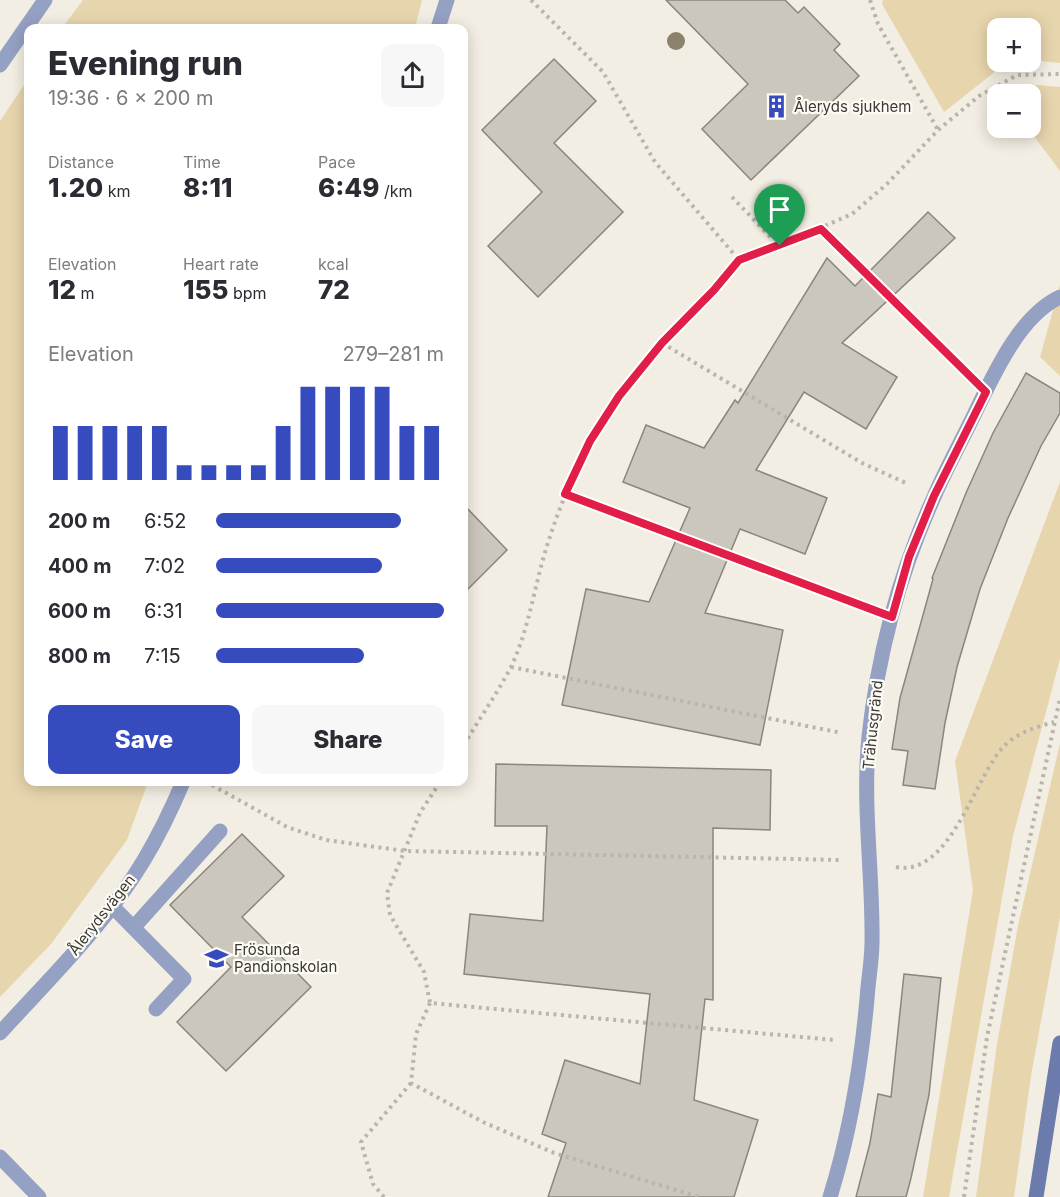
<!DOCTYPE html>
<html lang="en">
<head>
<meta charset="utf-8">
<style>
	:root { --surface:#fff; --page:#f7f7f7; --text:#2b2b33; --muted:#7c7c81; --accent:#364cbe }
	body { margin:0; font-family:Inter,sans-serif; background:var(--page); color:var(--text); height:100vh; display:flex; flex-direction:column; font-size:22px; white-space:nowrap }
	* { box-sizing:border-box; margin:0 }
	p { font-size:20px; color:var(--muted) }
	.icon { flex:none; width:33px; height:33px; fill:none; stroke:currentColor; stroke-width:2; stroke-linecap:round; stroke-linejoin:round }
	.map { position:relative; flex:1; overflow:hidden }
	.panel { position:absolute; left:24px; top:24px; width:444px; height:762px; display:flex; flex-direction:column; background:var(--surface); border-radius:12px; box-shadow:0 3px 15px #0003 }
	.panel>* { flex:none }
	.controls { position:absolute; left:987px; top:18px; display:grid; gap:12px }
	.controls a { display:grid; place-items:center; width:54px; height:54px; border-radius:12px; background:var(--surface); box-shadow:0 3px 15px #0003; font-size:30px }
	.pin { position:absolute; display:grid; place-items:center; width:51px; height:51px; color:#fff; margin:-62px -26px; border-radius:50% 50% 50% 0; rotate:-45deg; box-shadow:0 0 6px #0007 }
	.pin .icon { rotate:45deg }
	.round { display:grid; place-items:center; flex:none; width:63px; height:63px; border-radius:12px; background:var(--page) }
	.headline { display:flex; align-items:center; justify-content:space-between; height:102px; padding:0 24px }
	h1 { font-size:33px; font-weight:800; line-height:45px }
	.stats { display:grid; grid-template-columns:repeat(3,1fr); gap:9px; height:102px; padding:6px 24px }
	.stats div { display:grid; align-content:center }
	.stats b { font-size:26px; font-weight:800 }
	.stats small { font-size:16px; font-weight:400 }
	.stats p { font-size:16px }
	.chart { height:168px; padding:12px 24px }
	.chart p { display:flex; justify-content:space-between }
	.chart svg { width:100%; height:108px; margin-top:6px; stroke:var(--accent); stroke-width:6 }
	.action { display:flex; gap:12px; margin-top:auto; padding:12px 24px }
	.action a { flex:1; height:69px; border-radius:12px; background:var(--accent); color:#fff; font-size:24px; font-weight:800; line-height:69px; text-align:center }
	.action a+a { background:var(--page); color:var(--text) }
	ul { padding:0 24px; list-style:none; font-size:20px }
	li { display:grid; grid-template-columns:96px 72px 1fr; align-items:center; height:45px }
	li i { height:15px; border-radius:8px; background:var(--accent) }
	.map>svg:first-child { display:block }
	.green { fill:#e7d5ad }
	.building { fill:#ccc7bd; stroke:#8a867c; stroke-width:1.5 }
	.lines { fill:none; stroke-linecap:round; stroke-linejoin:round }
	.path { stroke:#b9b5ac; stroke-width:4; stroke-dasharray:3 4.5; stroke-linecap:butt }
	.service { stroke:#95a1c3; stroke-width:15 }
	.minor { stroke:#95a1c3; stroke-width:15 }
	.secondary { stroke:#6a7bac; stroke-width:15 }
	.tree { fill:#8c826b }
	.route-casing { stroke:#fff; stroke-width:12 }
	.route { stroke:#e11d48; stroke-width:8 }
	.labels { text-anchor:middle; stroke-width:4.5; stroke-linejoin:round; paint-order:stroke }
	.poi-label { font-size:15px; fill:#3b3935; stroke:#fefbf5; text-anchor:start }
	.street-label { font-size:15px; fill:#3b3935; stroke:#fefbf5 }
</style>
</head>
<body>
<div class="map">
<svg width="1060" height="1197" viewBox="0 0 1060 1197">
	<rect width="100%" height="100%" fill="#f3eee3"/>
	<!-- green -->
	<path class="green" d="M 83,0 L 422,0 L 415,28 L 62,28 Z
		M 883,0 L 1060,0 L 1060,63 L 1031,60 L 1030,28 L 998,28 L 998,62 L 1023,62 L 1001,67 L 944,112 L 882,4 Z
		M 28,79 L 28,782 L 148,782 L 127,840 L 51,944 L 0,997 L 0,121 Z
		M 1038,85 L 1060,87 L 1060,171 L 1028,128 L 1030,128 L 1030,94 L 1009,94 Z
		M 1060,285 L 1060,376 L 1040,357 Z
		M 1060,482 L 1060,659 L 1013,836 L 949,1197 L 923,1197 L 973,890 L 955,761 Z
		M 1060,743 L 1060,917 L 1031,1076 L 1014,1197 L 976,1197 L 997,1044 L 1018,926 Z"/>
	<!-- building -->
	<path class="building" d="M 666,0 L 785,0 L 798,13 L 804,7 L 840,44 L 834,50 L 859,76 L 751,180 L 702,129 L 748,84 Z
		M 554,59 L 596,101 L 554,143 L 623,212 L 538,297 L 488,246 L 542,192 L 482,130 Z
		M 928,212 L 955,238 L 842,343 L 897,377 L 866,429 L 804,392 L 756,470 L 827,498 L 805,554 L 740,529 L 705,613 L 783,630 L 760,745 L 562,705 L 586,589 L 649,602 L 690,508 L 623,482 L 646,425 L 704,448 L 735,400 L 738,403 L 827,258 L 855,286 Z
		M 1026,373 L 1060,393 L 1060,413 L 1041,446 L 1008,518 L 980,589 L 957,667 L 945,723 L 935,789 L 903,785 L 908,751 L 892,749 L 900,698 L 933,579 L 932,578 L 966,493 L 993,433 Z
		M 464,505 L 507,550 L 464,593 Z
		M 496,764 L 771,770 L 770,830 L 713,828 L 713,1000 L 705,999 L 694,1100 L 758,1120 L 734,1197 L 548,1197 L 566,1143 L 542,1134 L 565,1060 L 640,1084 L 650,994 L 464,974 L 470,914 L 543,921 L 547,826 L 495,826 Z
		M 242,834 L 284,876 L 242,917 L 311,987 L 226,1071 L 177,1022 L 231,967 L 170,905 Z
		M 904,974 L 941,978 L 929,1095 L 911,1178 L 906,1197 L 856,1197 L 870,1143 L 878,1094 L 891,1097 Z"/>
	<g class="lines">
		<!-- path -->
		<path class="path" d="M 531,0 L 603,72 L 655,162 L 739,260 L 779,246 L 852,214 L 887,184 L 938,130 L 979,96 L 1017,75 L 1060,74
			M 870,0 L 878,24 L 938,130
			M 732,197 L 779,246
			M 821,229 L 963,370
			M 662,343 L 862,463 L 908,484
			M 565,494 L 865,607
			M 511,667 L 842,733
			M 464,745 C 479,719 497,694 511,667 C 529,629 534,588 546,549 C 557,513 572,477 589,443 C 625,372 689,321 739,260
			M 440,782 L 420,813 L 387,893 L 390,915 L 424,972 L 430,1003 L 834,1040
			M 212,785 L 287,827 L 326,840 L 405,851 L 841,860
			M 896,867 C 950,878 975,776 1004,746 C 1017,733 1036,727 1054,722
			M 430,1003 L 416,1034 L 411,1083 L 483,1122 L 554,1153 L 699,1197
			M 384,1197 L 373,1184 L 361,1142 L 411,1083
			M 964,1197 L 987,1037 L 1060,698"/>
		<!-- service -->
		<path class="service" d="M 112,906 L 184,979 L 156,1009
			M 134,927 L 220,831
			M 0,1157 L 39,1197"/>
		<!-- minor -->
		<path class="minor" d="M 438,28 L 447,0
			M 0,65 L 45,0
			M 0,1033 C 50,978 106,924 144,860 C 159,835 172,808 183,782
			M 830,1197 C 850,1133 861,1066 867,999 C 868,981 872,961 872,942 C 873,874 862,804 869,736 C 878,654 900,572 934,497 C 946,469 961,442 974,415 C 993,376 1019,316 1060,297"/>
		<!-- secondary -->
		<path class="secondary" d="M 1036,1197 L 1060,1043"/>
	</g>
	<!-- trees -->
	<circle class="tree" cx="676" cy="41" r="9"/>
	<g class="lines">
		<defs>
			<path id="route" d="M 821,229 L 986,392 L 934,496 L 909,557 L 892,617 L 565,494 L 590,441 L 619,396 L 662,343 L 714,290 L 739,260 Z"/>
		</defs>
		<!-- route casing -->
		<use href="#route" class="route-casing"/>
		<!-- route -->
		<use href="#route" class="route"/>
	</g>
	<!-- icons -->
	<defs>
		<symbol id="building-bare" viewBox="-9 -9 18 18"><path d="M-4-6H4V6H1V3H-1V6H-4ZM-2.5-4.3h1.7v1.8h-1.7ZM.8-4.3h1.7v1.8H.8ZM-2.5-1h1.7V.8h-1.7ZM.8-1h1.7V.8H.8Z" fill="#364cbe" stroke="#fefbf5" stroke-width="2.5" paint-order="stroke"/></symbol>
		<symbol id="school-bare" viewBox="-9 -9 18 18"><path d="M0-5L7-2L0 1L-7-2ZM-4 1L0 2.5L4 1V4Q0 6-4 4Z" fill="#364cbe" stroke="#fefbf5" stroke-width="2.5" paint-order="stroke"/></symbol>
	</defs>
	<g fill-rule="evenodd">
		<use href="#building-bare" x="760" y="90" width="33" height="33"/>
		<use href="#school-bare" x="200" y="942" width="33" height="33"/>
	</g>
	<g class="labels">
		<!-- poi labels -->
		<g class="poi-label">
			<text x="794" y="112">Åleryds sjukhem</text>
			<text x="234" y="955">Frösunda<tspan x="234" dy="17">Pandionskolan</tspan></text>
		</g>
		<!-- street labels -->
		<g class="street-label">
			<text transform="translate(873 725) rotate(-84)" y="5">Trähusgränd</text>
			<text transform="translate(102 915) rotate(-52)" y="5">Ålerydsvägen</text>
		</g>
	</g>
</svg>
<div class="controls">
<a>+</a>
<a>−</a>
</div>
<div class="pin" style="left:780px;top:246px;background:#1e9e55"><svg class="icon" aria-label="arrive" viewBox="0 0 24 24"><path d="M6 21V4h12l-3 4 3 4H6"/></svg></div>
<section class="panel">
<div class="headline"><div><h1>Evening run</h1><p>19:36 · 6 × 200 m</p></div><a class="round"><svg class="icon" aria-label="share" viewBox="0 0 24 24"><path d="M12 15V3M7 8l5-5 5 5M5 13v7h14v-7"/></svg></a></div>
<div class="stats">
<div><p>Distance</p><b>1.20<small> km</small></b></div>
<div><p>Time</p><b>8:11</b></div>
<div><p>Pace</p><b>6:49<small> /km</small></b></div>
</div>
<div class="stats">
<div><p>Elevation</p><b>12<small> m</small></b></div>
<div><p>Heart rate</p><b>155<small> bpm</small></b></div>
<div><p>kcal</p><b>72</b></div>
</div>
<div class="chart"><p><span>Elevation</span>279–281 m</p>
<svg viewBox="0 0 160 44" preserveAspectRatio="none"><path d="M5 44V22M15 44V22M25 44V22M35 44V22M45 44V22M55 44V38M65 44V38M75 44V38M85 44V38M95 44V22M105 44V6M115 44V6M125 44V6M135 44V6M145 44V22M155 44V22"/></svg>
</div>
<ul>
<li><b>200 m</b>6:52<i style="width:81%"></i></li>
<li><b>400 m</b>7:02<i style="width:73%"></i></li>
<li><b>600 m</b>6:31<i style="width:100%"></i></li>
<li><b>800 m</b>7:15<i style="width:65%"></i></li>
</ul>
<div class="action"><a>Save</a><a>Share</a></div>
</section>
</div>
</body>
</html>
